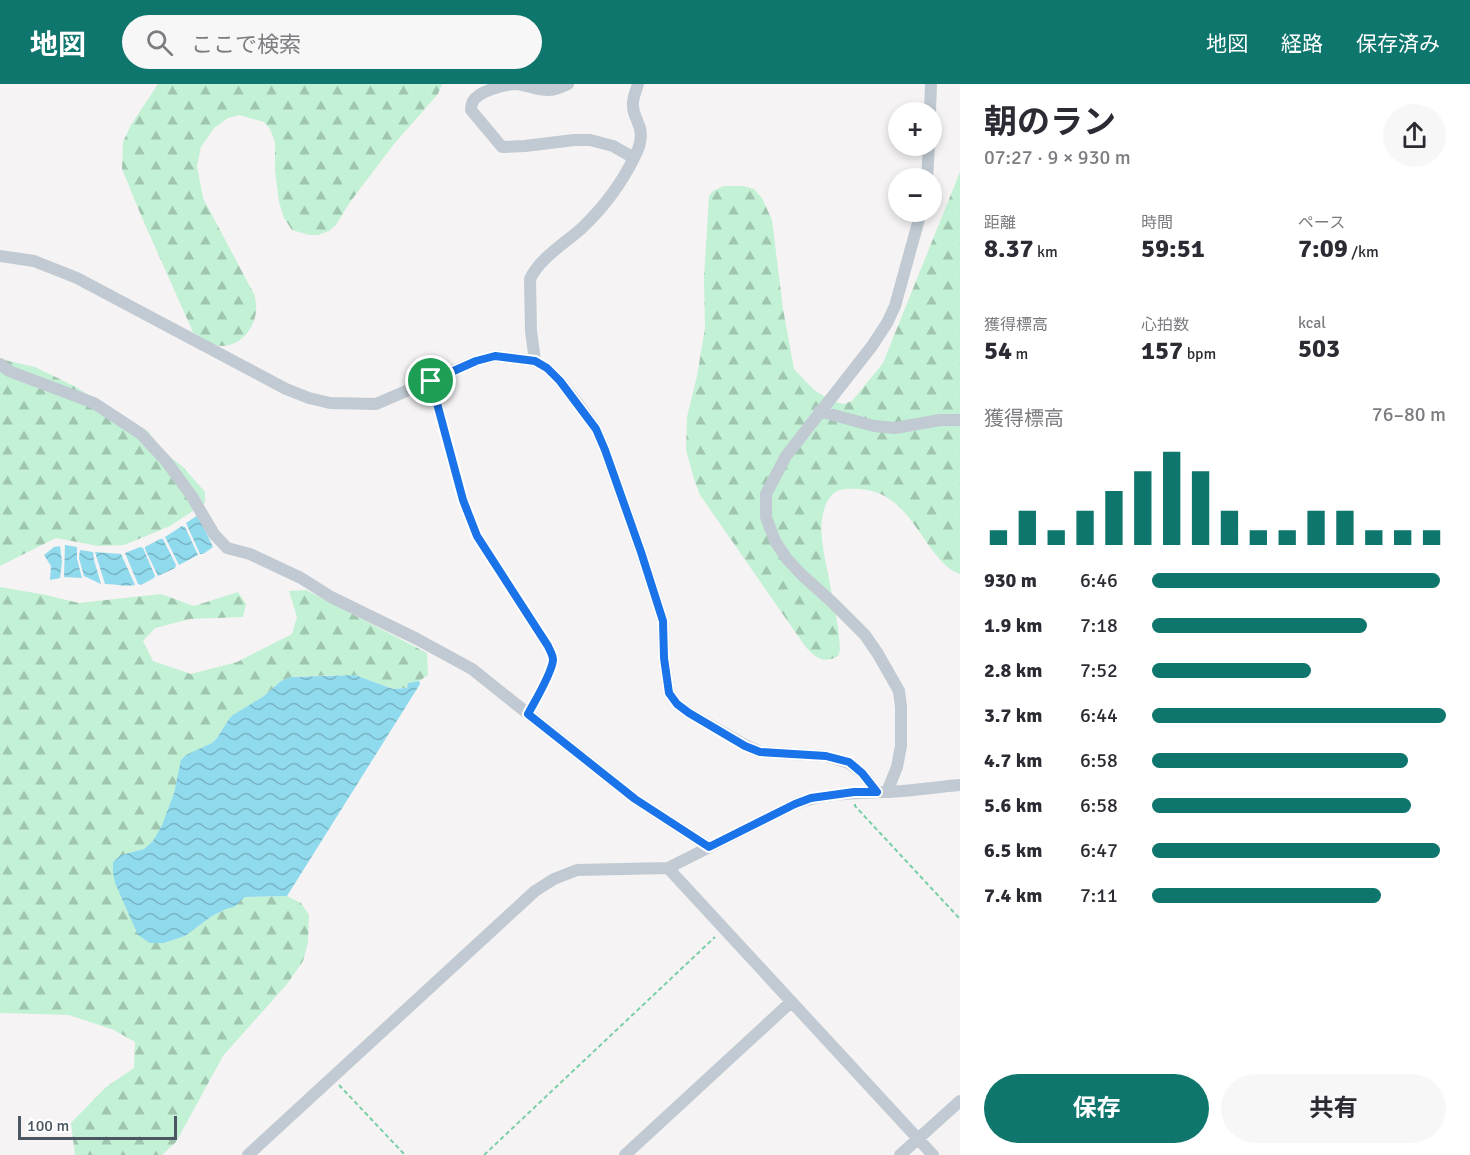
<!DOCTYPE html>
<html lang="ja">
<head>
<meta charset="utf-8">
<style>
	:root { --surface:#fff; --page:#f7f7f7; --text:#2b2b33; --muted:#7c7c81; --accent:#0f766e }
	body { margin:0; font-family:Signika,"Noto Sans JP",sans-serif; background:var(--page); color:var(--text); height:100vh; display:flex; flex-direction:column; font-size:22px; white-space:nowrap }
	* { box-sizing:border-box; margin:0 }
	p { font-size:20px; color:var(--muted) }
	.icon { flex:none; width:33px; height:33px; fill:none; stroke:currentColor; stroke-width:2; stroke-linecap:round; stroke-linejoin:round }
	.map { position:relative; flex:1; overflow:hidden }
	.details { display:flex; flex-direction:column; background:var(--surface); width:510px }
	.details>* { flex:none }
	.tools { position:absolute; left:888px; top:18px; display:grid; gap:12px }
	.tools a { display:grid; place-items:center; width:54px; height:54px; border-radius:50%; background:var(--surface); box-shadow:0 3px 9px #0003; font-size:30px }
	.scale { position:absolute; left:18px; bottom:15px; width:159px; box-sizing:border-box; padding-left:6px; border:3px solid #4a5661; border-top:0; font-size:16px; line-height:21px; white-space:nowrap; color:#4a5661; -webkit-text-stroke:4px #fff; paint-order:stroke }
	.pin { position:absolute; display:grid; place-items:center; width:51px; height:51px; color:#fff; margin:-26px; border:3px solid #fff; border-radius:50%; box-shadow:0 2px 6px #0007 }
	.round { display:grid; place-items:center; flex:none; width:63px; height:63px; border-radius:32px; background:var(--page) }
	.overview { display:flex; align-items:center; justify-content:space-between; height:102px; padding:0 24px }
	h1 { font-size:33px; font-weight:700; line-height:45px }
	.figures { display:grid; grid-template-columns:repeat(3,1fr); gap:9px; height:102px; padding:6px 24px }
	.figures div { display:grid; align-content:center }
	.figures b { font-size:26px; font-weight:700 }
	.figures small { font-size:16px; font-weight:400 }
	.figures p { font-size:16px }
	.chart { height:168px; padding:12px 24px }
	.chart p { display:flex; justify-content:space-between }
	.chart svg { width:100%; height:108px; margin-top:6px; stroke:var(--accent); stroke-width:6 }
	.cta { display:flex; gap:12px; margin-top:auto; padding:12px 24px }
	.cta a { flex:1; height:69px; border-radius:36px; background:var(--accent); color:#fff; font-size:24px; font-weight:700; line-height:69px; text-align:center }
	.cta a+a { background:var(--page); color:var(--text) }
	ul { padding:0 24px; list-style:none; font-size:20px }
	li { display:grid; grid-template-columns:96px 72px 1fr; align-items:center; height:45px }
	li i { height:15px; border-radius:8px; background:var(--accent) }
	header { display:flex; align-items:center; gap:36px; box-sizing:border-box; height:84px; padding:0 30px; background:var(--accent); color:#fff }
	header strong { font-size:28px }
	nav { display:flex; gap:33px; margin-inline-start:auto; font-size:21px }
	.search { width:420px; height:54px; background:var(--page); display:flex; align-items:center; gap:15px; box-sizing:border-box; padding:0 21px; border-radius:33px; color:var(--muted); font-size:22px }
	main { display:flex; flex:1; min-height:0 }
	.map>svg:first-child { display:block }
	.forest { fill:url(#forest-firs) }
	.water { fill:url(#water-waves) }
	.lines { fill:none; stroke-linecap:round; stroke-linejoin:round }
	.path { stroke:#7ad0a6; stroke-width:2; stroke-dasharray:4.5 3; stroke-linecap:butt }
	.minor { stroke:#c1cad2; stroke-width:12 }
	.route-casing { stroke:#fff; stroke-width:12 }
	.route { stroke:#1a73e8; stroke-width:8 }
</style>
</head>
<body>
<header>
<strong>地図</strong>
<div class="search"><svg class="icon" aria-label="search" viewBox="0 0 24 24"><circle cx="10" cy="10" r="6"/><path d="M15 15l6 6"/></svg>ここで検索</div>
<nav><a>地図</a><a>経路</a><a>保存済み</a></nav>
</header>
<main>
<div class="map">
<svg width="960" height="1071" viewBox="0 0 960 1071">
	<defs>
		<pattern id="forest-firs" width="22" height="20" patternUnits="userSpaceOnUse" patternTransform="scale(1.5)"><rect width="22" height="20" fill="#c3f1d5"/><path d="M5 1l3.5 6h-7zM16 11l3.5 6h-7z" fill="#a0c6b0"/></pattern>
		<pattern id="water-waves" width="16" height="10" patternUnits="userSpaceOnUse" patternTransform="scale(1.5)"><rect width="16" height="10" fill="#90daee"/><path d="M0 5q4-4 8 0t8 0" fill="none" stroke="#78b4c4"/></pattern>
	</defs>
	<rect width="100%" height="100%" fill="#f5f3f3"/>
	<!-- forest -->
	<path class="forest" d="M 158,0 L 442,0 L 438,10 L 394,60 L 350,118 L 336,141 L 329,147 L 318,151 L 309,151 L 292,146 L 284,134 L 279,118 L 275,86 L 275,58 L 270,45 L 264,38 L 239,31 L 228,34 L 214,44 L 201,63 L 197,82 L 203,114 L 255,212 C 255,217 257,222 256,226 C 255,249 232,270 210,259 C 204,256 199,252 193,248 L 143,136 L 122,85 L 123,58 L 131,41 Z
		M 960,88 L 960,490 C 948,486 941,477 933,467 C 907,432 894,401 845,405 C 830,406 824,421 822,435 C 820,451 824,469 827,485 C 832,512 839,539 840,566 L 838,572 C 824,580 815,574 805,562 L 700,411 L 695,398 L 686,366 L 687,333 L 697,292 L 705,244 L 704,194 L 709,112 L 713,107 L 724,102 L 743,102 L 754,105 L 762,114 L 772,136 L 783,225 L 794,285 L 814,306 L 832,317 L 843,320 L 852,317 L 883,279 Z
		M 0,275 L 35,283 L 76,303 L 149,348 L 160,365 L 183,383 L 205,408 L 205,419 L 170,442 L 124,461 L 98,462 L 56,454 L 0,482 Z
		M 0,503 L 46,511 L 79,519 L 161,510 L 194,522 L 238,508 L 246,520 L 243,533 L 190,535 L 155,544 L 143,557 L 153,577 L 191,590 L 237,578 L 292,550 L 297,533 L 289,507 L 306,506 L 427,569 L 428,591 L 419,597 L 408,599 L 407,604 L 393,605 L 355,591 L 307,592 L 291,593 L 281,597 L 264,612 L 229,635 L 217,654 L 178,695 L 174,709 L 162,741 L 153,757 L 144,765 L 122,771 L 164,859 L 185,852 L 212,832 L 226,825 L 234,823 L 245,813 L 287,812 L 301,819 L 309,831 L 308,859 L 303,877 L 287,900 L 223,972 L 176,1058 L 162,1071 L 75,1071 L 71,1039 L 106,1003 L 134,984 L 135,958 L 114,946 L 69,931 L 0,929 Z"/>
	<!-- water -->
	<path class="water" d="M 198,431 L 213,463 L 203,470 L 200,470 L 186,439 Z
		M 182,442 L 185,443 L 198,471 L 179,481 L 165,453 Z
		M 160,455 L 163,455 L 176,481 L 175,484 L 158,492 L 145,465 L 145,463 Z
		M 65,461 L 77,463 L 77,475 L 82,494 L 64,493 Z
		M 60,462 L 62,478 L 60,494 L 50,496 L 51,482 L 44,471 L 54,463 Z
		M 140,463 L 143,464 L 155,492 L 154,494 L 141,501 L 138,500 L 125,469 Z
		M 80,466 L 93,468 L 94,476 L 101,500 L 84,492 L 79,474 Z
		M 95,468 L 121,470 L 135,501 C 124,503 116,500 105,500 Z
		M 355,591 L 393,605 L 407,604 L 408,599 L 419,597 L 420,600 L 287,812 L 245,813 L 234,823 L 226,825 L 212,832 L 185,852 L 164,859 L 150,859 L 138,851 L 115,799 L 113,789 L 113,778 L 121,771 L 144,765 L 153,757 L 162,741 L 174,709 L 181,676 L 186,671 L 212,659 L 217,654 L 229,635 L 233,631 L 264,612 L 281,597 L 291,593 Z"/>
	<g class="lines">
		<!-- path -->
		<path class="path" d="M 434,308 L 463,416 L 477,452 L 548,562 C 550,567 553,571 553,576 C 552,589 539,609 533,621
			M 855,720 L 855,722 L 960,835
			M 339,1001 L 405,1071
			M 484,1071 L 715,853"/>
		<!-- minor -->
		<path class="minor" d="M 568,0 C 562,3 556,6 550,6 C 538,7 528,1 516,0 C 505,0 479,7 473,17 C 471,21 471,22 471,26 L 502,63 L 525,62 L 574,56 L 590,56 L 613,62 L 634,74
			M 930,28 L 931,0
			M 927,94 L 929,62
			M 0,172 L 34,177 L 77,194 L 286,305 L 309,314 L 330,319 L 376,320 L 476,277 L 495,272 L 535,277 L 547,284 L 560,297 L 578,320 L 596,345 L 605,366 L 641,468 L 663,537 L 664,574 L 669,609 L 677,620 L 689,629 L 745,661 L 760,668 L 826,672 L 849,679 L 862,689 L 877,708
			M 535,277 L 531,247 L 530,195 C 540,174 564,160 582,144 C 603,124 621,100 634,74 C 640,63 644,51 638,39 C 636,33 633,29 633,22 C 632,15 636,7 638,0
			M 0,280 L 9,287 L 94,319 L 141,350 L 166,377 L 191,411 L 214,450 L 227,464 L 250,470 L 301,494 L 331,513 L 417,555 L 472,585 L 635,715 L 709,763
			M 819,327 L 874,342 L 895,344 L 940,336 L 960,336
			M 887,708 L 897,683 L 901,662 L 901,623 L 899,607 L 878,570 L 865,551 L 832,518 L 802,491 L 787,475 L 775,457 L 766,433 L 766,410 L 786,372 L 872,262 L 887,239 L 895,222 L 921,128
			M 668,784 L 933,1071
			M 248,1071 L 535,807 L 554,795 L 577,786 L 668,784 L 795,720 C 825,709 855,709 886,708 C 911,707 936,703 960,701
			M 625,1071 L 791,918
			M 900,1071 L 960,1017"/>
	</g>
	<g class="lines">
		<defs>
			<path id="route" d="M 495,272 L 535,277 L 547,284 L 560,297 L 596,345 L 605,366 L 641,468 L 663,537 L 664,574 L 669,609 L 677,620 L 689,629 L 745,662 L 760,668 L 826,672 L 849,678 L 862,689 L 877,708 L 854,708 L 811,714 L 795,720 L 709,763 L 635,715 L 528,630 C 535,617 552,589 553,576 C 553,571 550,567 548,562 L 477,452 L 463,416 L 431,297 L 476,277 Z"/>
		</defs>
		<!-- route casing -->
		<use href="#route" class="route-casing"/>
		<!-- route -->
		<use href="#route" class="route"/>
	</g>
</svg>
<div class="tools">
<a>+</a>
<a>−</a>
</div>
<div class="scale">100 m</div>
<div class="pin" style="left:431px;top:297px;background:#1e9e55"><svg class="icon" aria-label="arrive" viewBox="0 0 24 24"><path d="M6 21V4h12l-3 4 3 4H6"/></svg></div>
</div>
<section class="details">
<div class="overview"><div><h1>朝のラン</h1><p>07:27 · 9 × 930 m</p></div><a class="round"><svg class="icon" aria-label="share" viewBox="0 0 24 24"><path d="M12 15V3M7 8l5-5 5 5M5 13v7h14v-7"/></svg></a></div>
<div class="figures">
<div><p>距離</p><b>8.37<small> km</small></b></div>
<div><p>時間</p><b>59:51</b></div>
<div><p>ペース</p><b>7:09<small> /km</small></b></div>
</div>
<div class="figures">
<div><p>獲得標高</p><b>54<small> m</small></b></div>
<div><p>心拍数</p><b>157<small> bpm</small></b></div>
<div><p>kcal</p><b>503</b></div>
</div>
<div class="chart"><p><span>獲得標高</span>76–80 m</p>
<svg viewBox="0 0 160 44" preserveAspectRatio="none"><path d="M5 44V38M15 44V30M25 44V38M35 44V30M45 44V22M55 44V14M65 44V6M75 44V14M85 44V30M95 44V38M105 44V38M115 44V30M125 44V30M135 44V38M145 44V38M155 44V38"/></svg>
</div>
<ul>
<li><b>930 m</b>6:46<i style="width:98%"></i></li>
<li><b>1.9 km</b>7:18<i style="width:73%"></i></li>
<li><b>2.8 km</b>7:52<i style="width:54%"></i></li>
<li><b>3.7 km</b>6:44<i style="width:100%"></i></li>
<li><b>4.7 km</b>6:58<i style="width:87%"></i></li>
<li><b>5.6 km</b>6:58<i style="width:88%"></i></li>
<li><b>6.5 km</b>6:47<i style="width:98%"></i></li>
<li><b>7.4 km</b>7:11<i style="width:78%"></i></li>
</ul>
<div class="cta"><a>保存</a><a>共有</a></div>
</section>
</main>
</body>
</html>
